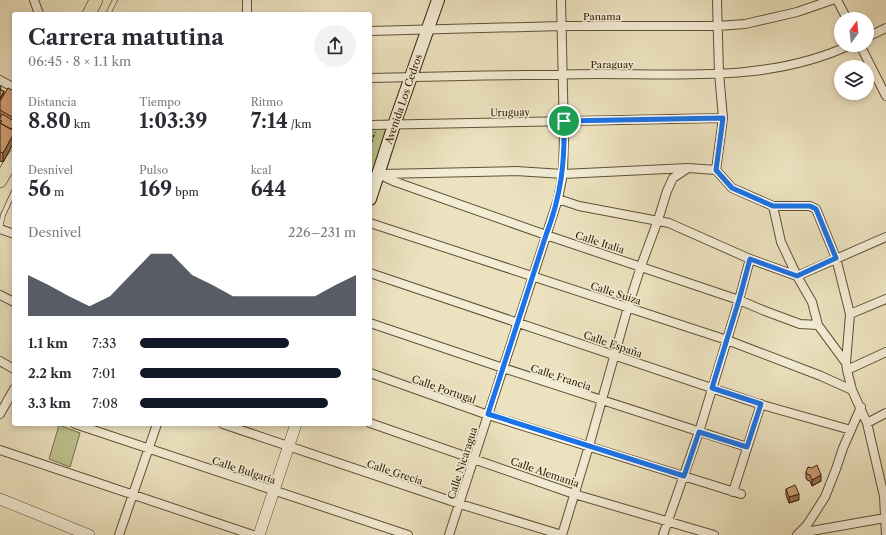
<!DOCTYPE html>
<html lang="es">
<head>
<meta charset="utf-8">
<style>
	:root { --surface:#fff; --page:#f2f2f3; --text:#2b2b33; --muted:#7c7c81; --accent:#111827 }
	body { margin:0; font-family:"Libre Caslon Text",serif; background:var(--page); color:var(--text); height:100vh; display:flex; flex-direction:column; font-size:15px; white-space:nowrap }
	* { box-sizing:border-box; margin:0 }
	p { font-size:13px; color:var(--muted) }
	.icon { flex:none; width:22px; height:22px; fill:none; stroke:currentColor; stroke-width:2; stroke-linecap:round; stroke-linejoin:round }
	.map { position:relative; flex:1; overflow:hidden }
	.panel { position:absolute; left:12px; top:12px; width:360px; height:414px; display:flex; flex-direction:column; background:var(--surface); border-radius:4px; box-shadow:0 2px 6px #0003 }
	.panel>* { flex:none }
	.needle { width:26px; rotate:15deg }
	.tools { position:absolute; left:834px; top:12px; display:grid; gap:8px }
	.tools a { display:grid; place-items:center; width:40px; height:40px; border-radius:50%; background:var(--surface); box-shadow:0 2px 6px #0003; font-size:20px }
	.pin { position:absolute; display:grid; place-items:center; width:34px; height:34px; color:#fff; margin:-17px; border:2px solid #fff; border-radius:50%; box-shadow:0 1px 4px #0007 }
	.round { display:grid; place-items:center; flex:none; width:42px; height:42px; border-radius:21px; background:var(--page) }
	.summary { display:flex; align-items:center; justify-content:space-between; height:68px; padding:0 16px }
	h1 { font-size:22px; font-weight:800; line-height:30px }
	.metrics { display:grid; grid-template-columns:repeat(3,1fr); gap:6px; height:68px; padding:4px 16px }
	.metrics div { display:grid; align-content:center }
	.metrics b { font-size:20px; font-weight:800 }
	.metrics small { font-size:11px; font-weight:400 }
	.metrics p { font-size:11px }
	.chart { height:112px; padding:8px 16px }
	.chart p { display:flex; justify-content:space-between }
	.chart svg { width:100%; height:72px; margin-top:4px; fill:var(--accent); opacity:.7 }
	ul { padding:0 16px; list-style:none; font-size:13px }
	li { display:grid; grid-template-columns:64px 48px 1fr; align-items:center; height:30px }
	li i { height:10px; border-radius:5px; background:var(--accent) }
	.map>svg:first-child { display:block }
	.green { fill:#bec28e; stroke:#78724a }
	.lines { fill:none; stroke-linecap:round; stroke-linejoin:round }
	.service-casing { stroke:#615134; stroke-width:5.5 }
	.minor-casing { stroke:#615134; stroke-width:10 }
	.tertiary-casing { stroke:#615134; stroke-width:12 }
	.secondary-casing { stroke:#332106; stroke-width:14 }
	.primary-casing { stroke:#332106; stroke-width:14 }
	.path { stroke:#332106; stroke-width:1.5; stroke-dasharray:3 2; stroke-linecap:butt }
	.service { stroke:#f3ecd5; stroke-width:4 }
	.minor { stroke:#f3ecd5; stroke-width:8 }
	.tertiary { stroke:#f3ecd5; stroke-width:11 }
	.secondary { stroke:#f3ecd5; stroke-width:12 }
	.primary { stroke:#ece2bf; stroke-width:13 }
	.wall { fill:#b48766; stroke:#332106 }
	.shaded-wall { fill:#926e53; stroke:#332106 }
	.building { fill:#d19d77; stroke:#332106 }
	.route-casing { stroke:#fff; stroke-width:8 }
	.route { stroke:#1a73e8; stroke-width:5 }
	.labels { text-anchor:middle; stroke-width:3.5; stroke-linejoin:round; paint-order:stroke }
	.street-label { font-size:10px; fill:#332106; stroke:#f3ecd5 }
</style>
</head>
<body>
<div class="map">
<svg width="886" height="535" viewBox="0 0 886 535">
	<rect width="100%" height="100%" fill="#ece2bf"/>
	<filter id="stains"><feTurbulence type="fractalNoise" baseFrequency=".005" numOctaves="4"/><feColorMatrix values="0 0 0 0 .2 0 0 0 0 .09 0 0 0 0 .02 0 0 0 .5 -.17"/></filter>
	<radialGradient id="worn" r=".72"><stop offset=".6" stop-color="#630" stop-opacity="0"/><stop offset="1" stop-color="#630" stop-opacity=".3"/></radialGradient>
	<!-- green -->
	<path class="green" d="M 390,128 L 370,185 L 370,129 Z
		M 59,425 L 80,433 L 70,467 L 49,459 Z"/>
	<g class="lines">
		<defs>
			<path id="service" d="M 108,14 L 115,0
				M 0,229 L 3,215 L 14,191"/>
			<path id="minor" d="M 34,0 L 39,14
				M 837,0 L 847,19
				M 247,14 L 247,0
				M 370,31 L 562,26 L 718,26 L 745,24 L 797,12 L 832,0
				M 867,37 L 886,28
				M 860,45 L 886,96
				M 370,78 C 446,76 521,75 597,74 C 681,74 772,82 850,45
				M 0,80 L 14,88
				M 370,125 L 723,118
				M 716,170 L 732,188 L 773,206 L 810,206 L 816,209 L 836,258 L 850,314 L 846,363
				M 716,170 L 723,118 L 719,73 L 717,0
				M 378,174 L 393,181 L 546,235 L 739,300 L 765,311 L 800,324 L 818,325
				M 381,174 L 516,171 L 563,174 L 688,168 L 716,170
				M 558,199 L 579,206 L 669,223 L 750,259 L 797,276 L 886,237
				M 773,206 L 781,242 L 797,276 L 812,302 L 818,325 L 846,363 L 847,370 L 852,390 L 867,423 L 884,496 L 886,535
				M 370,223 L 727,340 L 821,376 L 852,390
				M 0,229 L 14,234
				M 370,273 L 759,404 L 851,430
				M 0,295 L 14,302
				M 850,314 L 886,299
				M 370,323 L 503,368 L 747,447
				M 0,361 L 14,369
				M 847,370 L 886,352
				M 370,373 L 488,415 L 741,494
				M 0,414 L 14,389
				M 370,423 L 574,494 L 714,535
				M 867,423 L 886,413
				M 75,424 L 408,535
				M 223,424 L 460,504 L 562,535
				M 0,450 L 253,535
				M 733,492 L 761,404
				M 800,533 L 885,518
				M 119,535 L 157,424
				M 449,535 L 558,199 L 563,174 L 564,135 L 561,0
				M 562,535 L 589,446 L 628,307 L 641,266 L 658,220 L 667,191 L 673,178 L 688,168
				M 663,535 L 699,432 L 739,300 L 750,259
				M 797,535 L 807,525 L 825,497 L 836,469 L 843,448 L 861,407"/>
			<path id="tertiary" d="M 0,499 L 89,535
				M 259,535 L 296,424"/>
			<path id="secondary" d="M 370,199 L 394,125 L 438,0"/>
			<path id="primary" d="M 89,14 L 96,0
				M 0,181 L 14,157"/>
		</defs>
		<!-- service casing -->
		<use href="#service" class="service-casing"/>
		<!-- minor casing -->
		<use href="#minor" class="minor-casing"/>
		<!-- tertiary casing -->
		<use href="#tertiary" class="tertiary-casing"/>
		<!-- secondary casing -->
		<use href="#secondary" class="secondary-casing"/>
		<!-- primary casing -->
		<use href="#primary" class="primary-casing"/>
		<!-- path -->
		<path class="path" d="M 370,147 L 375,132"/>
		<!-- service -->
		<use href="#service" class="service"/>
		<!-- minor -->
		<use href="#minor" class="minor"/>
		<!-- tertiary -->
		<use href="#tertiary" class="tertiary"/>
		<!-- secondary -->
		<use href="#secondary" class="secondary"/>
		<!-- primary -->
		<use href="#primary" class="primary"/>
	</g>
	<!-- wall -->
	<path class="wall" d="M 0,86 L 1,90 L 4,94 L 14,91 L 14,142 L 3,162 L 0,161 Z
		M 806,472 L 821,481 L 812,486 L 810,481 L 807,480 L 806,478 Z
		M 786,489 L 799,500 L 789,503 L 786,495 Z"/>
	<!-- shaded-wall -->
	<path class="shaded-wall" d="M 4,91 L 4,94 L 0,101 L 0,98 Z
		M 14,125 L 14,131 L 11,131 Z
		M 14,133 L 14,142 L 3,162 L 3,153 Z
		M 821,475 L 821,481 L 812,486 L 812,480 Z
		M 799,494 L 799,500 L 789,503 L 789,497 Z"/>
	<!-- building -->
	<path class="building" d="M 8,88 L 14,91 L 14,118 L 0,110 L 0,101 Z
		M 1,90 L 4,91 L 0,98 L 0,91 Z
		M 2,114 L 14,121 L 14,125 L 11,129 L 0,123 L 2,121 L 0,120 L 0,118 Z
		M 0,123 L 14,131 L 14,133 L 3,153 L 0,152 Z
		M 817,465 L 821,475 L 812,480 L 810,475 L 807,474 L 806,472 L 808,467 L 812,468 Z
		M 795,485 L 799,494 L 789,497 L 786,489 Z"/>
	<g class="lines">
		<defs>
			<path id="route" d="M 723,118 L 716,170 L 732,188 L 773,206 L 810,206 L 816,209 L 836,258 L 797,276 L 750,259 L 739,300 L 712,388 L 761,404 L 747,447 L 699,432 L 684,476 L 488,414 L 546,235 C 561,196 565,163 564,121 Z"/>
		</defs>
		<!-- route casing -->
		<use href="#route" class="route-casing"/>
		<!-- route -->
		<use href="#route" class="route"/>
	</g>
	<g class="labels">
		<!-- street labels -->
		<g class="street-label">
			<text x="602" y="20">Panama</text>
			<text x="612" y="68">Paraguay</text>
			<text transform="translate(403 99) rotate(-71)" y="4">Avenida Los Cedros</text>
			<text transform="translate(510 112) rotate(-1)" y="4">Uruguay</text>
			<text transform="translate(600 242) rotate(18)" y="4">Calle Italia</text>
			<text transform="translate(616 293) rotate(18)" y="4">Calle Suiza</text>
			<text transform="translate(613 344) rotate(19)" y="4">Calle España</text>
			<text transform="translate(561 377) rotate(18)" y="4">Calle Francia</text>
			<text transform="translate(444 389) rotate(19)" y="4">Calle Portugal</text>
			<text transform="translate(462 463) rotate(-72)" y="4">Calle Nicaragua</text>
			<text transform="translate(244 470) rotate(18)" y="4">Calle Bulgaria</text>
			<text transform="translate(395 472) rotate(18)" y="4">Calle Grecia</text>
			<text transform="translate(545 472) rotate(19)" y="4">Calle Alemania</text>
		</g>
	</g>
	<rect width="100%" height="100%" filter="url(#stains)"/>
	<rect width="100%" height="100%" fill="url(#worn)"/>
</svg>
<div class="tools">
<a><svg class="needle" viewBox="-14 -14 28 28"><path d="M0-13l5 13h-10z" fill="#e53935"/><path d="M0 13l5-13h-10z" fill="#7c7c81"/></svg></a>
<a><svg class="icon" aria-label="layers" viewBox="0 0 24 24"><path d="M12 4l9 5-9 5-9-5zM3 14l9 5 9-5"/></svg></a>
</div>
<div class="pin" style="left:564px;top:121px;background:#1e9e55"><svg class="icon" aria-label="arrive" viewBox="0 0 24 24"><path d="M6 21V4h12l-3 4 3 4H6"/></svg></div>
<section class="panel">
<div class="summary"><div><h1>Carrera matutina</h1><p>06:45 · 8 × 1.1 km</p></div><a class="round"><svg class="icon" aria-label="share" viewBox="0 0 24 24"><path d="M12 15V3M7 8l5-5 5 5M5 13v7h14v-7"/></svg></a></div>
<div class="metrics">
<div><p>Distancia</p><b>8.80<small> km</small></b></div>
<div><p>Tiempo</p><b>1:03:39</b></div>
<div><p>Ritmo</p><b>7:14<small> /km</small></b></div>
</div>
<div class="metrics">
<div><p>Desnivel</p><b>56<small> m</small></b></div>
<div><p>Pulso</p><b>169<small> bpm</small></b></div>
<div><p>kcal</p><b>644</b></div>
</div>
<div class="chart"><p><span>Desnivel</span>226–231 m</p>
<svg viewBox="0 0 160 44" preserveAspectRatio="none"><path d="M0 44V19L10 25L20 32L30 38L40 32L50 19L60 6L70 6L80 19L90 25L100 32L110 32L120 32L130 32L140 32L150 25L160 19V44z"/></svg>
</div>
<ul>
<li><b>1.1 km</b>7:33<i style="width:69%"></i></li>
<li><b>2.2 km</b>7:01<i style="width:93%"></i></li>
<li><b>3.3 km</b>7:08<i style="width:87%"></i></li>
</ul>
</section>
</div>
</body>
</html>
